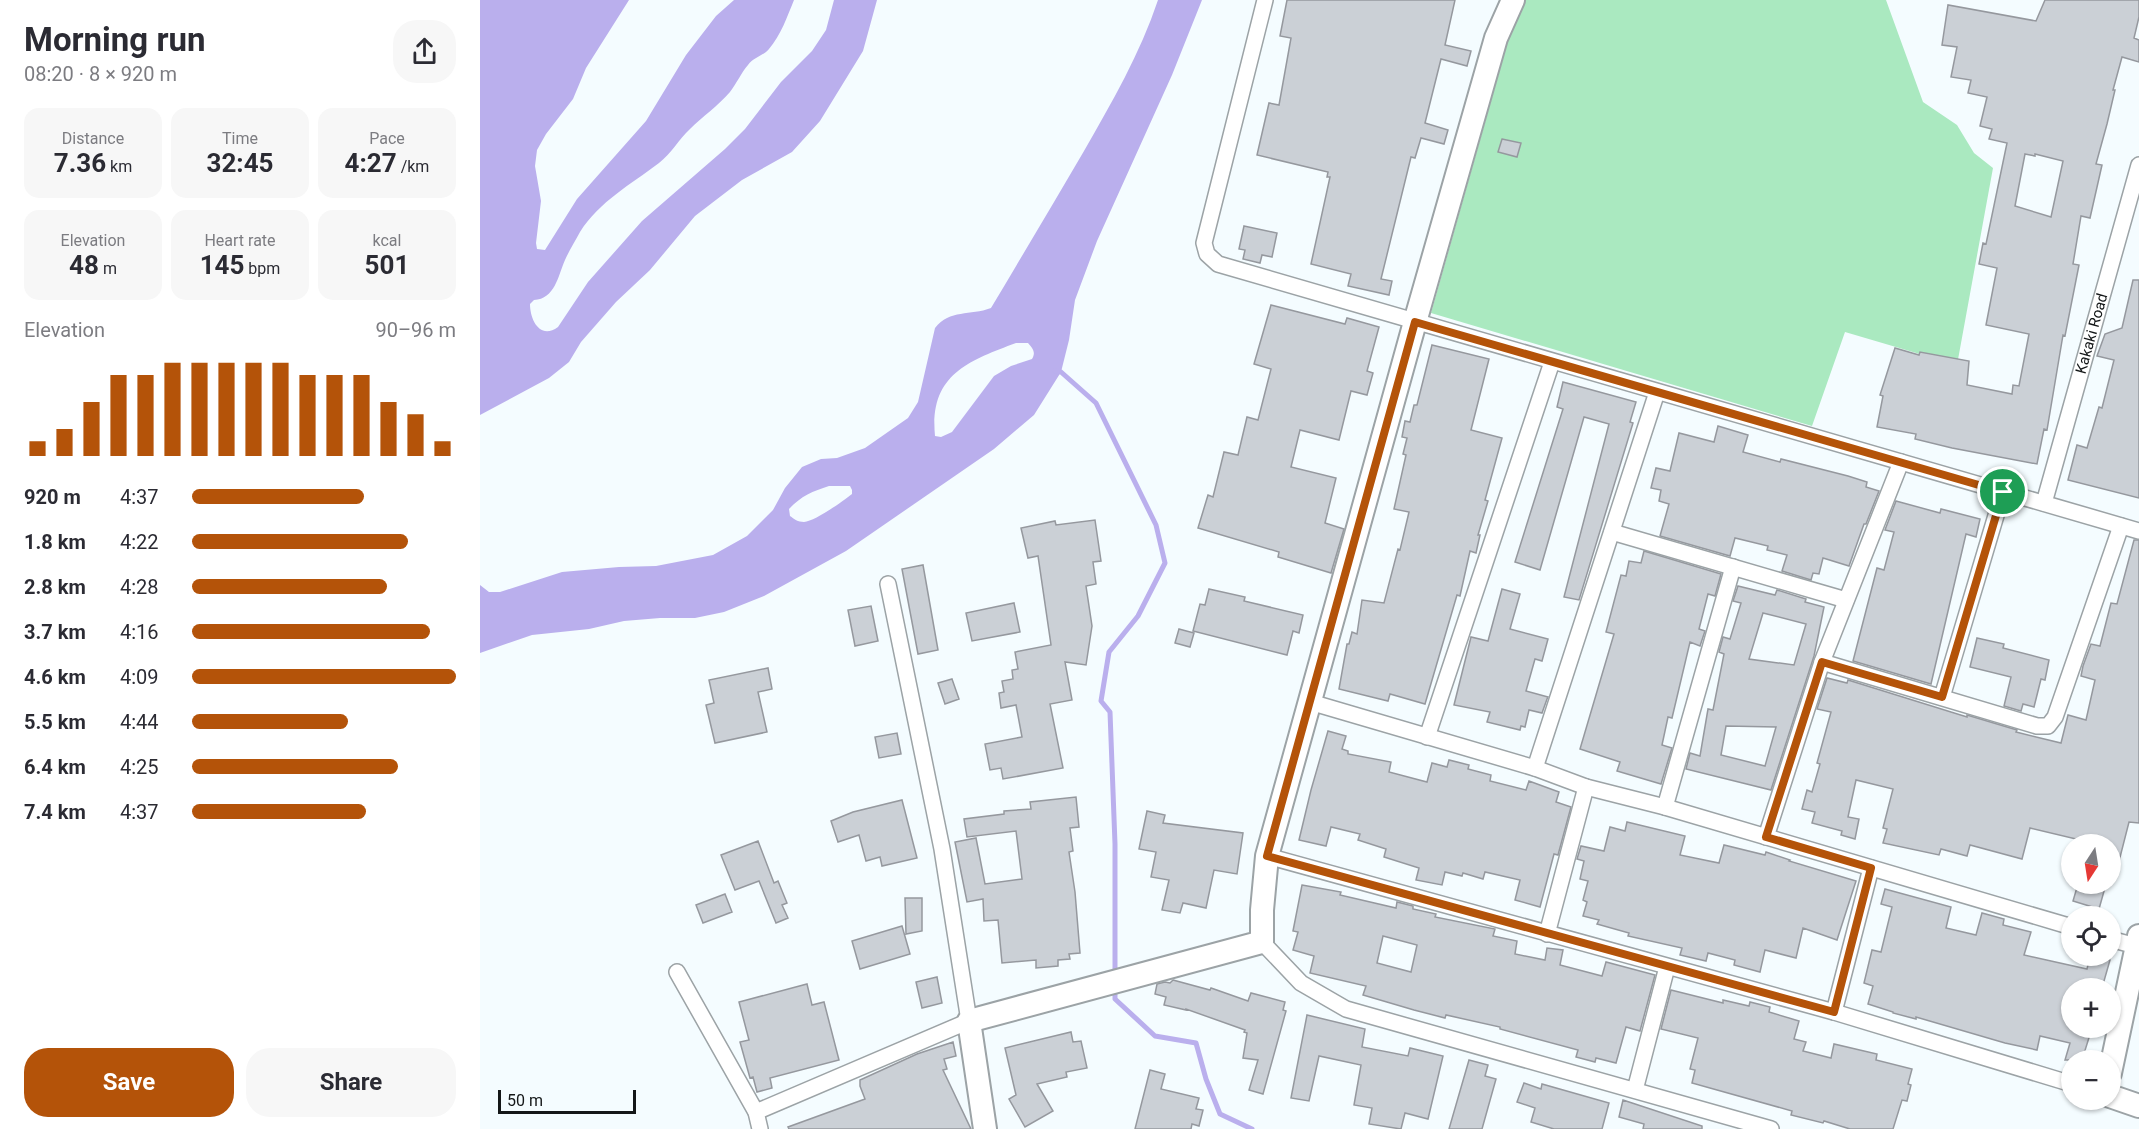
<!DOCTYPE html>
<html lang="en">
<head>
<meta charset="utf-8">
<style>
	:root { --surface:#fff; --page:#f7f7f7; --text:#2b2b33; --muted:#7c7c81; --accent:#b45309 }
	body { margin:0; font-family:Roboto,sans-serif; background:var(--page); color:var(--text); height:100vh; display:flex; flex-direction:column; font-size:22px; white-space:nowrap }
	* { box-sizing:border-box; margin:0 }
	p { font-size:20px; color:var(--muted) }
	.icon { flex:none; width:33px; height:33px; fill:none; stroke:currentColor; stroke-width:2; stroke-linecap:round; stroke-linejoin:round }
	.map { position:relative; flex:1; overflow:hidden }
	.panel { display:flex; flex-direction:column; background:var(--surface); width:480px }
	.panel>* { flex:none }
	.needle { width:39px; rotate:192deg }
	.tools { position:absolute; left:1581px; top:834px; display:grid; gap:12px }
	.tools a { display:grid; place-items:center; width:60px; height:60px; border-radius:50%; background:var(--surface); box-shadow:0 2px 4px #0004; font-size:30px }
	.scale { position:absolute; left:18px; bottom:15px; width:138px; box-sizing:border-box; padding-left:6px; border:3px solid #141718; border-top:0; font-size:16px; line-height:21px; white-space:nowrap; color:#141718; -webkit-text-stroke:4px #f4fcff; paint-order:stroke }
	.pin { position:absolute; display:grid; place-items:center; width:51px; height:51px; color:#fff; margin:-26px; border:3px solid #fff; border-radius:50%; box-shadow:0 2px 6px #0007 }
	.round { display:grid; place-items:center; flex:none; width:63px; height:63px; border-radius:24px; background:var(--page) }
	.overview { display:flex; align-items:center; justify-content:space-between; height:102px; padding:0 24px }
	h1 { font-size:33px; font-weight:700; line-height:45px }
	.figures { display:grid; grid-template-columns:repeat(3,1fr); gap:9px; height:102px; padding:6px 24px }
	.figures div { display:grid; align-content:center; border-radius:15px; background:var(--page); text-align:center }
	.figures b { font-size:26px; font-weight:700 }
	.figures small { font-size:16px; font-weight:400 }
	.figures p { font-size:16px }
	.chart { height:168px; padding:12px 24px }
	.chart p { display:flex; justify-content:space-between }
	.chart svg { width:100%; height:108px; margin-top:6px; stroke:var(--accent); stroke-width:6 }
	.cta { display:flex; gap:12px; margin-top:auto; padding:12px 24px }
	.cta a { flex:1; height:69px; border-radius:24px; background:var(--accent); color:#fff; font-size:24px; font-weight:700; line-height:69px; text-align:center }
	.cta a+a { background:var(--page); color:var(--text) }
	ul { padding:0 24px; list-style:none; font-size:20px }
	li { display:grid; grid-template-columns:96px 72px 1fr; align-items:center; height:45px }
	li i { height:15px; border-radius:8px; background:var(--accent) }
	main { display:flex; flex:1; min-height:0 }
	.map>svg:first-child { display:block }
	.green { fill:#aae9c0 }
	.water { fill:#baafed; fill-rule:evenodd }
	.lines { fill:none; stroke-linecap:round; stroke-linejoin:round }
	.stream { stroke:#baafed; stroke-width:5 }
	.building { fill:#cbd0d6; stroke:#95989e; stroke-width:1.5; fill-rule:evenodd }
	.street-casing { stroke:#9ca3a6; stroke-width:18 }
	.secondary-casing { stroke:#9ca3a6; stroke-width:26 }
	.street { stroke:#fff; stroke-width:15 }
	.secondary { stroke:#fff; stroke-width:22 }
	.route-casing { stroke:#fff; stroke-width:12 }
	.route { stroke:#b45309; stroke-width:8 }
	.labels { text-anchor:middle; stroke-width:6; stroke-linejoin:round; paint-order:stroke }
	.street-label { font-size:15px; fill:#141718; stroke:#f4fcff }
</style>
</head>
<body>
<main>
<section class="panel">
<div class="overview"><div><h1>Morning run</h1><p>08:20 · 8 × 920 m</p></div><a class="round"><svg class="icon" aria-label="share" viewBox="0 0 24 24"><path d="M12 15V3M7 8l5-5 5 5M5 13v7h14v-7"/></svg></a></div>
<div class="figures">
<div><p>Distance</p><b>7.36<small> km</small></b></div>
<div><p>Time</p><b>32:45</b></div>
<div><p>Pace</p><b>4:27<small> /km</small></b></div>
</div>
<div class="figures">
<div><p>Elevation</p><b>48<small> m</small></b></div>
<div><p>Heart rate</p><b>145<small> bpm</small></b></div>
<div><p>kcal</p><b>501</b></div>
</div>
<div class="chart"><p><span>Elevation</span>90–96 m</p>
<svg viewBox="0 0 160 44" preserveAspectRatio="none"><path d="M5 44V38M15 44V33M25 44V22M35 44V11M45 44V11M55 44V6M65 44V6M75 44V6M85 44V6M95 44V6M105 44V11M115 44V11M125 44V11M135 44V22M145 44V27M155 44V38"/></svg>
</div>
<ul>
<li><b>920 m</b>4:37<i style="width:65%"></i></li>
<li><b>1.8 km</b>4:22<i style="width:82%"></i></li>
<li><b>2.8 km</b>4:28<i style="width:74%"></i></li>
<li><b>3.7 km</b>4:16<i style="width:90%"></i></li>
<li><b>4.6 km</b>4:09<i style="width:100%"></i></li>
<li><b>5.5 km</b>4:44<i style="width:59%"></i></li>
<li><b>6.4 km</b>4:25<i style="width:78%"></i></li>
<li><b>7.4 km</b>4:37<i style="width:66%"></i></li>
</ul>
<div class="cta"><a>Save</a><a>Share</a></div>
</section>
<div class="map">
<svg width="1659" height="1129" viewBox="0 0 1659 1129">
	<rect width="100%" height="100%" fill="#f4fcff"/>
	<!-- green -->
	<path class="green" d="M 1045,0 L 1406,0 L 1443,102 L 1477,125 L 1494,153 L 1513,168 L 1477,365 L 1365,332 L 1332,426 L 951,313 L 1035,16 Z"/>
	<!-- water -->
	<path class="water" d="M 0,0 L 149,0 L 106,68 L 93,99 L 66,134 L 57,150 L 55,166 L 61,201 L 56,243 L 57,249 L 65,250 L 97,199 L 166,121 L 206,55 L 236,16 L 254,0 L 314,0 C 307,17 301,35 289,49 C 283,56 274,57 268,65 C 261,73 257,83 250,92 C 238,106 223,116 210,129 C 199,139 191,154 179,163 C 150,185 120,201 100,232 C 95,241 89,251 85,260 C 78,276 75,299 54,300 L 50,304 C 50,320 60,340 78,327 L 108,282 L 162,221 L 245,149 L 265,129 L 301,82 L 332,51 L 346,30 L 354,0 L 397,0 L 383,51 L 340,121 L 312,152 L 262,180 L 215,216 L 170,270 L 136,302 L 101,342 L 89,362 L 69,378 L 0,415 Z
		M 678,0 L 722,0 L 692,75 L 617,241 L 595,300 L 589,340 L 581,372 L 554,415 L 514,449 L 366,551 L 284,596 L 244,612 L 215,618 L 180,618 L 144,621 L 109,629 L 52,635 L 0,653 L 0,585 L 9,592 L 20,592 L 82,572 L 139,567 L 176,566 L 233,555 L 267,536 L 293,510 L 305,488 L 322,467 L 341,459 L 357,458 L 385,448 L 428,418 L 438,402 L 455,328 C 470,309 490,316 511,308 C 542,256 573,204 604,151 C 632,102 660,54 678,0 ZM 536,343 L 548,343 C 553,349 556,352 552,359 L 531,366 L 514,376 L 472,432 L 461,437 L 455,436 C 449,375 488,361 536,343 ZM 349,486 L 370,486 L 372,490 L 372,494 C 362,502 335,521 324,522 C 318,522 314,519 310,516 L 309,509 C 321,496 333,491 349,486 Z"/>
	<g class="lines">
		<!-- stream -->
		<path class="stream" d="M 575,371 L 581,372 L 616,403 L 676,525 L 685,563 L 658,616 L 629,652 L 621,701 L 630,712 L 635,844 L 635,977
			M 635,986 L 635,999 L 675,1036 L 716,1043 L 726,1079 L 740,1114 L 772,1129"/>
	</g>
	<!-- building -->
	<path class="building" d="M 807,0 L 975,0 L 965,45 L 991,51 L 987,66 L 961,59 L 945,123 L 968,130 L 964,144 L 941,138 L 935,158 L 931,157 L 901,279 L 912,281 L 909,295 L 868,286 L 871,274 L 831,264 L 850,177 L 847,177 L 848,172 L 777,155 L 789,103 L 799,105 L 811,38 L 800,36 Z
		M 1565,0 L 1659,0 L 1659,17 L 1654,38 L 1659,40 L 1659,62 L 1642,57 L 1633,90 L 1635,90 L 1627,124 L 1616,164 L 1622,165 L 1610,218 L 1601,216 L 1593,264 L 1599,265 L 1585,336 L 1583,335 L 1567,430 L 1564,429 L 1557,464 L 1472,448 L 1435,439 L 1436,434 L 1397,427 L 1403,396 L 1400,395 L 1415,348 L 1439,355 L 1440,352 L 1489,361 L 1487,385 L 1532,394 L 1533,385 L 1539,386 L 1549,334 L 1506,325 L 1517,268 L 1499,264 L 1503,243 L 1506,244 L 1527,143 L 1509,139 L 1512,129 L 1500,126 L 1507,97 L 1488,93 L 1491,80 L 1471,77 L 1477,47 L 1462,45 L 1468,5 L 1556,21 ZM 1545,154 L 1555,156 L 1555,154 L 1583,161 L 1571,217 L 1535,206 Z
		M 1022,139 L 1041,143 L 1037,157 L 1018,152 Z
		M 764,226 L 797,233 L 792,257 L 782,255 L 780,263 L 763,259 L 765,250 L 759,249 Z
		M 1653,280 L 1659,280 L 1659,498 L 1588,480 L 1597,445 L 1607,448 L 1619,407 L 1622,408 L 1634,360 L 1617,356 L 1625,334 L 1642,328 Z
		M 791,305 L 865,324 L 867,318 L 899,327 L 887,371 L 893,373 L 887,395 L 871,391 L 859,440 L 820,430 L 811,467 L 856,478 L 845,523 L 864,529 L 851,573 L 798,557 L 799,552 L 718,528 L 728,495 L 733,497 L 744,452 L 758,455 L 767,417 L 778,420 L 791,369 L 774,364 Z
		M 952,345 L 1009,359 L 991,430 L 1022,438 L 1005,500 L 1008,501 L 998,535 L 1000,535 L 996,553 L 990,551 L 980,596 L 977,595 L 945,704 L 910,694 L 908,701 L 859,689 L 867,644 L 869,644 L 872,632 L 877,634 L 882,600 L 904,603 L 918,549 L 920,550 L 929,512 L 914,509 L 926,455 L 923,454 L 927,438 L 922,437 L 925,421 L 930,422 L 934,405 L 937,405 Z
		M 1083,382 L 1156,402 L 1150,422 L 1153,423 L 1099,600 L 1084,597 L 1129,424 L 1104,417 L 1060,570 L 1035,562 L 1083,409 L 1077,407 Z
		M 1238,426 L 1268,435 L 1263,452 L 1300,462 L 1301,459 L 1368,476 L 1387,482 L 1386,487 L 1399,491 L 1386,524 L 1384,524 L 1369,566 L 1343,558 L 1339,574 L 1333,573 L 1331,580 L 1302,571 L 1307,555 L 1287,550 L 1288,546 L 1255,538 L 1250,556 L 1180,536 L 1189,504 L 1179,501 L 1181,490 L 1171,488 L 1176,468 L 1190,471 L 1199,433 L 1234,442 Z
		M 1416,501 L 1460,513 L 1461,509 L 1500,519 L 1496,537 L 1486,534 L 1451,684 L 1373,661 L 1397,568 L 1404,570 L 1414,532 L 1405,530 Z
		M 615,520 L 621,561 L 613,562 L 616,584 L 606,586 L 612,626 L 606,665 L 585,662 L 592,700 L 570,704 L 583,768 L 523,779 L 521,768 L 510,770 L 505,744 L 542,737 L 536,705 L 521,708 L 519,693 L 524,692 L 522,681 L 533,679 L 532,670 L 538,669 L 535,652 L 571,645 L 558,556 L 548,558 L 541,528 L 575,521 L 576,525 Z
		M 1654,540 L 1659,540 L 1659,823 L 1649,822 L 1636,873 L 1630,873 L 1630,844 L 1617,844 L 1550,828 L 1542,859 L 1490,845 L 1487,856 L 1461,849 L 1459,855 L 1403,843 L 1407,829 L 1403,828 L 1413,789 L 1376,780 L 1368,817 L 1379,819 L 1375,839 L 1361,835 L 1362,831 L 1332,823 L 1335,812 L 1322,809 L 1327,790 L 1332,792 L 1340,764 L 1337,763 L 1351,712 L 1337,709 L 1347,678 L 1367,683 L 1368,680 L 1487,717 L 1487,715 L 1537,730 L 1536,732 L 1581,743 L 1588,715 L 1606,720 L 1615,680 L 1601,676 L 1603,666 L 1611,644 L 1620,646 L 1631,603 L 1637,604 Z
		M 1164,551 L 1241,574 L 1235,596 L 1228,594 L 1219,629 L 1225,631 L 1220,646 L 1210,642 L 1192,718 L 1188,717 L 1182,745 L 1192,748 L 1181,784 L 1137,771 L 1140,762 L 1100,749 L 1134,634 L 1126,632 L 1141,575 L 1146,576 L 1149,561 L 1161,563 Z
		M 443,565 L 458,650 L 438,654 L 422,569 Z
		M 1258,586 L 1295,595 L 1297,590 L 1326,599 L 1325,602 L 1344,607 L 1334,656 L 1291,790 L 1206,769 L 1210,753 L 1220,756 L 1228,709 L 1233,710 L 1244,654 L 1239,652 L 1243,637 L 1250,639 L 1261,603 L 1253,601 ZM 1283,613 L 1326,624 L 1314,665 L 1269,659 ZM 1246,726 L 1296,727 L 1285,766 L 1241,755 Z
		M 729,589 L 765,597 L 764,601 L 823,615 L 819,633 L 813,631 L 807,655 L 713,631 L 720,604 L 725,605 Z
		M 1022,589 L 1040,594 L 1030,629 L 1068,639 L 1062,661 L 1055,659 L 1046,691 L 1068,697 L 1067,699 L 1062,713 L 1049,710 L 1045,727 L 1041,726 L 1040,730 L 1007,722 L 1010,712 L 974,705 L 991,637 L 1008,641 Z
		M 534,603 L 540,632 L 492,641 L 486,613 Z
		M 391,606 L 398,641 L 375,646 L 368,610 Z
		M 699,629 L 714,633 L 710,647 L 695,643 Z
		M 1497,638 L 1524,644 L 1523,648 L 1569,660 L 1565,680 L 1561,679 L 1554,707 L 1543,704 L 1541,711 L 1524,706 L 1531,677 L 1490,667 Z
		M 288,668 L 292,689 L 278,692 L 287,732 L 235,743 L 226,705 L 234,703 L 229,680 Z
		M 472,679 L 479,699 L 465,704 L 458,683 Z
		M 848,731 L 866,736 L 862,749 L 868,751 L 868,754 L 911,762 L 909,772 L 947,782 L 952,763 L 967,767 L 969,760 L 989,765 L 988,769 L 1011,775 L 1010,781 L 1046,790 L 1049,781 L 1079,792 L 1076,802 L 1091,807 L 1078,855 L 1074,854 L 1060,907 L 1035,900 L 1040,880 L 1005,872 L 1003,879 L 983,873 L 982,876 L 965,872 L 962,885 L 936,880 L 939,868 L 904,857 L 906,849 L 878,840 L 880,834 L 851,827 L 846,846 L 819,840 L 831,790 Z
		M 417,733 L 421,754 L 399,758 L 395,737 Z
		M 596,797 L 599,827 L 590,828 L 593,851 L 589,852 L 595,892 L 600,953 L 589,954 L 590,959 L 578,960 L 578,966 L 556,968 L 556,960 L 522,963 L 518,920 L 504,921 L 503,899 L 487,902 L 475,842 L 496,838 L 505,884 L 542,879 L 536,831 L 487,837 L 484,819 L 524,814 L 524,811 L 551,809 L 550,802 Z
		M 422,800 L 437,858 L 402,866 L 400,857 L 386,861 L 379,835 L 358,842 L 351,821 L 373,812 Z
		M 667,811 L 685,815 L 683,823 L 763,833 L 757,874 L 734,870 L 726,908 L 703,903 L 700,913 L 682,910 L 689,880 L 671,877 L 676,852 L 659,849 Z
		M 1147,822 L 1205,836 L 1200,855 L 1239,863 L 1244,845 L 1285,855 L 1286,852 L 1310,860 L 1309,861 L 1376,881 L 1357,940 L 1323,928 L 1316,958 L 1285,950 L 1280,972 L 1254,965 L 1255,960 L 1228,953 L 1226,961 L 1200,955 L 1202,948 L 1148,936 L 1149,933 L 1117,924 L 1119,920 L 1103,916 L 1107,902 L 1103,900 L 1108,881 L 1100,879 L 1104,861 L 1097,859 L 1101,846 L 1124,851 L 1130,827 L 1145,831 Z
		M 278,841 L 294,883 L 298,881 L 307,903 L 302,905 L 308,918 L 296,923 L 279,881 L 255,890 L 241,855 Z
		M 1598,884 L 1626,884 L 1619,909 L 1593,901 Z
		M 822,885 L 861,892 L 860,895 L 916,908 L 917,902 L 933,906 L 933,909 L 956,914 L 955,917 L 1015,929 L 1013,936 L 1037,941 L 1035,954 L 1065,960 L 1067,948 L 1083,950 L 1080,965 L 1122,976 L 1126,962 L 1175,975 L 1160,1031 L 1146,1027 L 1136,1063 L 1116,1058 L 1115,1062 L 1096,1057 L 1098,1050 L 1020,1029 L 1020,1027 L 966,1015 L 965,1018 L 934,1010 L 883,995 L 886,986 L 830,973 L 834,956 L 813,950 L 818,932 L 813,931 ZM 903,936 L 937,945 L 931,972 L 897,963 Z
		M 1405,889 L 1471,907 L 1466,928 L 1496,935 L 1502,913 L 1524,919 L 1523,925 L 1551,932 L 1544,955 L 1607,969 L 1610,956 L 1630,960 L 1622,988 L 1592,988 L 1592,1028 L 1612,1028 L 1602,1060 L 1585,1060 L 1590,1043 L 1560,1036 L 1557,1050 L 1525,1043 L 1436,1017 L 1436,1019 L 1413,1013 L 1413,1012 L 1388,1004 L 1393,986 L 1384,983 L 1392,950 L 1401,952 L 1412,907 L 1401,904 Z
		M 245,894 L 252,912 L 223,923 L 216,905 Z
		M 425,898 L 442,898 L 442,931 L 426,934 Z
		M 422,926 L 430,954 L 380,969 L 372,941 Z
		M 457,977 L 462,1003 L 442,1008 L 436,982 Z
		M 693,980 L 730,990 L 731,988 L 768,1001 L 771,993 L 805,1002 L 803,1010 L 806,1011 L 783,1094 L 769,1090 L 778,1060 L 763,1058 L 767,1033 L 764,1032 L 765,1030 L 706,1009 L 706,1010 L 684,1005 L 686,997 L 675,994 L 677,984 L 685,982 L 690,983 Z
		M 327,984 L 332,1005 L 344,1002 L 359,1060 L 290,1078 L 292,1088 L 277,1092 L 273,1077 L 270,1078 L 260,1042 L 269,1040 L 259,1002 Z
		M 1191,990 L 1243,1003 L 1243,1000 L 1269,1006 L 1270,1002 L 1290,1007 L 1289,1012 L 1319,1021 L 1314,1039 L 1326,1042 L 1323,1051 L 1351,1058 L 1354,1044 L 1397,1054 L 1396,1060 L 1432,1069 L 1428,1084 L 1431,1085 L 1427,1101 L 1422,1100 L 1413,1129 L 1370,1129 L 1344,1121 L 1343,1123 L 1311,1115 L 1312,1111 L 1212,1083 L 1215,1070 L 1210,1069 L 1218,1038 L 1181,1029 Z
		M 827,1015 L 885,1029 L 882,1047 L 928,1056 L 930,1048 L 963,1056 L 948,1119 L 925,1113 L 921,1129 L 889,1124 L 892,1108 L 874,1105 L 881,1065 L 839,1056 L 829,1101 L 811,1098 Z
		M 591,1032 L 593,1042 L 601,1041 L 607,1068 L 586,1072 L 587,1077 L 557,1084 L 573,1111 L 545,1127 L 529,1099 L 536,1095 L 525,1048 Z
		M 473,1042 L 476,1056 L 464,1059 L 467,1069 L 463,1070 L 491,1129 L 309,1129 L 308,1127 L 385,1099 L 380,1086 L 380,1080 L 437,1054 Z
		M 989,1060 L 1008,1065 L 1005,1076 L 1016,1079 L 1002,1129 L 969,1129 Z
		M 670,1070 L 685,1074 L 681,1089 L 719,1098 L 716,1109 L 723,1110 L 719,1126 L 712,1124 L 711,1129 L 655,1129 Z
		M 1044,1083 L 1061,1089 L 1062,1084 L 1129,1103 L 1122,1129 L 1074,1129 L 1051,1122 L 1055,1108 L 1037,1102 Z
		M 1143,1100 L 1222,1126 L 1222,1129 L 1163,1129 L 1164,1124 L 1139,1117 Z"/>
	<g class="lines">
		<defs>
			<g id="street">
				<path d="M 785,0 L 724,243 L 727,254 L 738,264 L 1659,531"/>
				<path id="s1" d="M 1564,503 L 1659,165"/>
				<path d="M 1132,532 L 1366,600"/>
				<path d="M 1342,662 L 1557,726 L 1568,726 L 1575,717 L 1641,526"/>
				<path d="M 1462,697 L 1523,492"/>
				<path d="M 830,702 L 1055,768 L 1106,787 L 1185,807 L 1592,927"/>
				<path d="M 947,737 L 1072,362"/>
				<path d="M 1055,768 L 1177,392"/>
				<path d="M 1185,807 L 1253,567"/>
				<path d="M 1286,837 L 1342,662 L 1421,462"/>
				<path d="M 787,856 L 1354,1012 L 1592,1084"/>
				<path d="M 1067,934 L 1106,787"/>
				<path d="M 1630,939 L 1656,946"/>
				<path d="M 782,942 L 821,983 L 866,1009 L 1291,1129"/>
				<path d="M 197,972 L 276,1112 L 280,1129"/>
				<path d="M 1354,1012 L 1391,868"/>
				<path d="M 1155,1090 L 1187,967"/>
				<path d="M 276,1112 L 489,1021 L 462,849 L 408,584"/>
			</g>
			<path id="secondary" d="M 1630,1073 L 1659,936
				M 1630,1096 L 1659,1106
				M 505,1129 L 489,1021 L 782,942 L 782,910 L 787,856 L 935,322 L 1016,38 L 1033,0"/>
		</defs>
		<!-- street casing -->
		<use href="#street" class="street-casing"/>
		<!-- secondary casing -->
		<use href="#secondary" class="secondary-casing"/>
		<!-- street -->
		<use href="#street" class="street"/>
		<!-- secondary -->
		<use href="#secondary" class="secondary"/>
	</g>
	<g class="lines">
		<defs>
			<path id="route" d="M 935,322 L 1523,492 L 1462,697 L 1342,662 L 1286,837 L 1391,868 L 1354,1012 L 787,856 Z"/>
		</defs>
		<!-- route casing -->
		<use href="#route" class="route-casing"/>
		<!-- route -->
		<use href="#route" class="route"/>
	</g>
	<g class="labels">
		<!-- street labels -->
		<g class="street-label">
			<text dy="5" stroke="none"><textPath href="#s1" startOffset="176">Kakaki Road</textPath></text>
		</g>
	</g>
</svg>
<div class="tools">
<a><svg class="needle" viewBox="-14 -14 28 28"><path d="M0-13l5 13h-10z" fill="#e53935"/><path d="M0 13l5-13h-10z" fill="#7c7c81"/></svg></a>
<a><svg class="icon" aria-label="locate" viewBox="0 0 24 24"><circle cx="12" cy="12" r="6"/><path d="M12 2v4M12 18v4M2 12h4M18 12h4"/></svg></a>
<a>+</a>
<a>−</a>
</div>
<div class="scale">50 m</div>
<div class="pin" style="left:1523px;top:492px;background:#1e9e55"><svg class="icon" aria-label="arrive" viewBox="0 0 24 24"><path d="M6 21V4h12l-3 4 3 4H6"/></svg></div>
</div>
</main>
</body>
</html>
